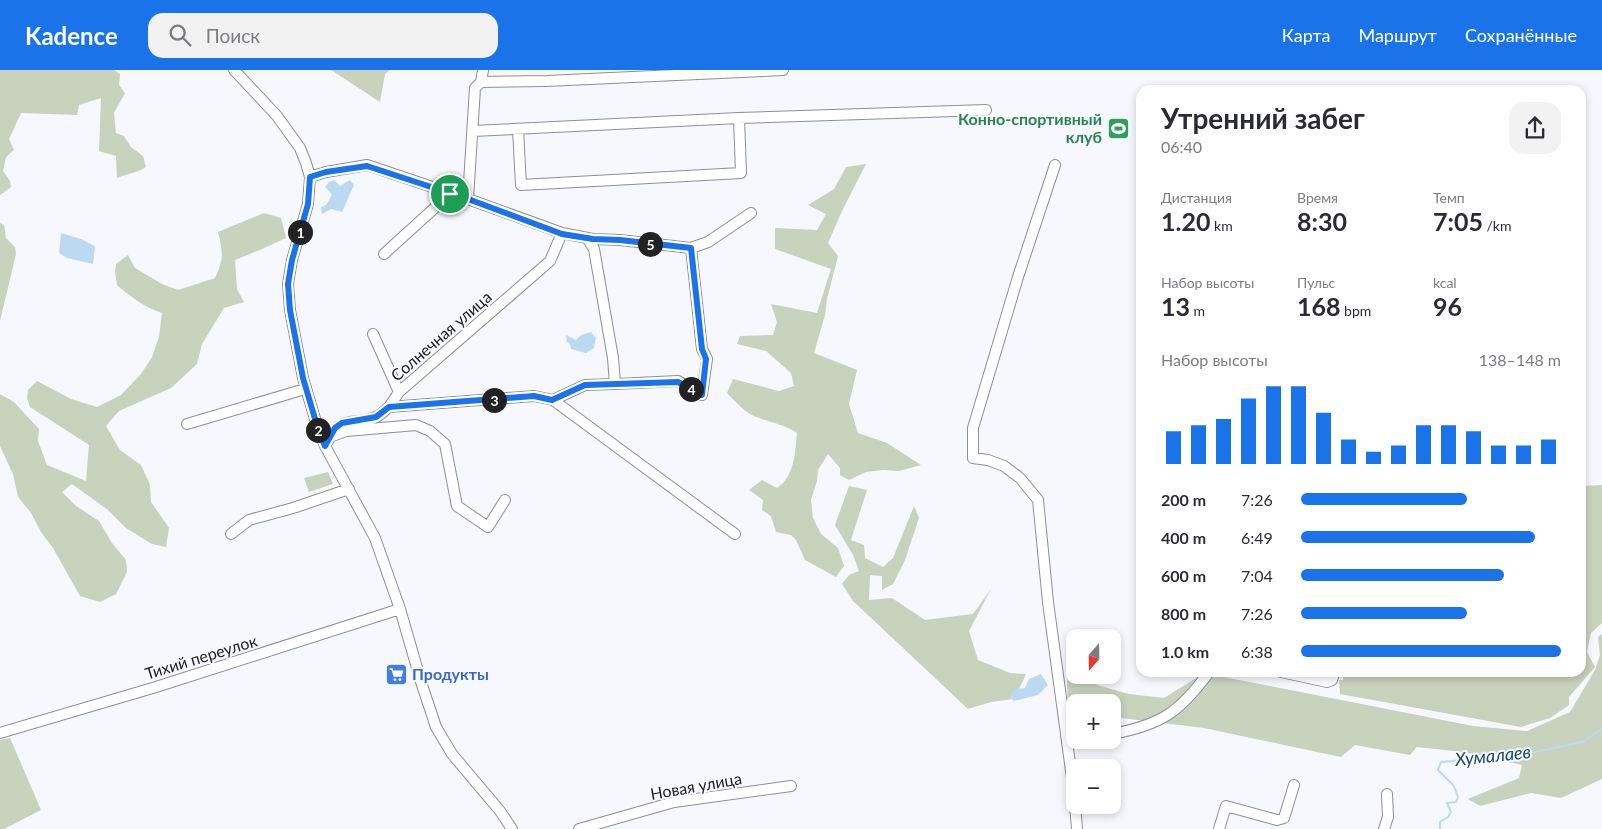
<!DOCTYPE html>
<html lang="ru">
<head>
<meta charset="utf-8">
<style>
	:root { --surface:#fff; --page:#f2f2f3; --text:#2b2b33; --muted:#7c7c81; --accent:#1a73e8 }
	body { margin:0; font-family:Lato,sans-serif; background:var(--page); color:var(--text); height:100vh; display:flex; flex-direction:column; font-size:19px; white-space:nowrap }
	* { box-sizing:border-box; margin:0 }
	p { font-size:16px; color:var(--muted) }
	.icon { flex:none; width:28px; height:28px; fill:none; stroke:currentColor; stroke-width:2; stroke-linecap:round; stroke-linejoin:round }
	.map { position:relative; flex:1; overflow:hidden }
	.side { position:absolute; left:1136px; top:15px; width:450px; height:592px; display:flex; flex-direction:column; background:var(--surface); border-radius:15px; box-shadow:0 2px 8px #0003 }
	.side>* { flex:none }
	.needle { width:32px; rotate:200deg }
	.controls { position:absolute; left:1066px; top:559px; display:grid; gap:10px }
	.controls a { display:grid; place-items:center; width:55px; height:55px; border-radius:10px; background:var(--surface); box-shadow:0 2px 8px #0003; font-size:25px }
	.pin { position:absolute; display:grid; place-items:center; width:42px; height:42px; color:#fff; margin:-21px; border:2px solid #fff; border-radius:50%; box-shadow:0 1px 5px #0007 }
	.km { position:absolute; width:25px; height:25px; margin:-12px; border-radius:50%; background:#222; color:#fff; font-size:14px; line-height:25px; text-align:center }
	.round { display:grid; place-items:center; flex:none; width:52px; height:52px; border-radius:15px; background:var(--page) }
	.summary { display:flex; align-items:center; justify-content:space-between; height:85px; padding:0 25px }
	h1 { font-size:28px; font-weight:700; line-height:38px }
	.stats { display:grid; grid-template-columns:repeat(3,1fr); gap:8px; height:85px; padding:5px 25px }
	.stats div { display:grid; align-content:center }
	.stats b { font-size:25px; font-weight:700 }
	.stats small { font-size:14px; font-weight:400 }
	.stats p { font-size:14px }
	.chart { height:140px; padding:10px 25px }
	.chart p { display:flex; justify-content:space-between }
	.chart svg { width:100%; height:90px; margin-top:5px; stroke:var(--accent); stroke-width:6 }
	ul { padding:0 25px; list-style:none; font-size:16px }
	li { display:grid; grid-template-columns:80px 60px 1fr; align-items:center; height:38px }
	li i { height:12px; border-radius:6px; background:var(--accent) }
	header { display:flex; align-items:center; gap:30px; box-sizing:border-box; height:70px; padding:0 25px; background:var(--accent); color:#fff }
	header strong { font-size:24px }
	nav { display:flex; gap:28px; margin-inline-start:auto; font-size:18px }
	.search { width:350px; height:45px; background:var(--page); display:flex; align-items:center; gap:12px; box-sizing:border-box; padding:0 18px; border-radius:15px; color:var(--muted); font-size:19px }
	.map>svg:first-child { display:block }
	.green { fill:#c8d2bd }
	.water { fill:#bbdaf1 }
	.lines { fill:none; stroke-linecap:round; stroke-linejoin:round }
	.stream { stroke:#bbdaf1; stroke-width:2 }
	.minor-casing { stroke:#8e8e98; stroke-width:12 }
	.minor { stroke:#fff; stroke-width:10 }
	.route-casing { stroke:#fff; stroke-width:10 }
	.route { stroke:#1a73e8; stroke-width:6 }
	.labels { text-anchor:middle; stroke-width:4; stroke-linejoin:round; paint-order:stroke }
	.leisure-label { font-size:16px; font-weight:bold; fill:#27864d; stroke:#f7f7fe; text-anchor:end }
	.street-label { font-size:16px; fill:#212125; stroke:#f7f7fe }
	.shop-label { font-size:16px; font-weight:bold; fill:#366cbe; stroke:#f7f7fe; text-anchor:start }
	.water-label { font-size:18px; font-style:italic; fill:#154a69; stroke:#f7f7fe }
</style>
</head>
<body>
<header>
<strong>Kadence</strong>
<div class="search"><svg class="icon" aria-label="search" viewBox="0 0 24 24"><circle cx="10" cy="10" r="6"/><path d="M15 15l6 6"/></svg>Поиск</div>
<nav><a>Карта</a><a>Маршрут</a><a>Сохранённые</a></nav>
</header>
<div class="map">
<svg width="1602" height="759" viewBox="0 0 1602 759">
	<rect width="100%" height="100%" fill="#f7f7fe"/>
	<!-- green -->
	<path class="green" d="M 0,0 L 114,0 L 120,4 L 119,15 L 125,23 L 114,43 L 116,63 L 124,66 L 131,77 L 143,86 L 146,97 C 135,104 128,103 117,108 L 116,86 L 99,81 L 101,28 L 79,35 L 77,45 L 21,43 L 9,69 L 14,80 L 6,87 L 3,101 L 10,111 L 11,117 L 0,125 Z
		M 331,0 L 390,0 L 385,4 L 380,32 Z
		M 866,94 L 842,141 L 828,173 L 838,186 L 827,229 L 825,245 L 814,283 L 857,300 L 849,334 L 858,363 L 887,373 L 921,395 L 899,401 L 883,400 L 866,402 L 849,410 L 840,405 L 840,398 L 828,384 L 818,400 L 817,411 L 811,430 L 813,448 L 821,464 L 838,478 L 844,496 L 836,507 L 805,490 L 796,470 L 791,465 L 776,462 L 771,446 L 762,440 L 763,430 L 749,420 L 762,410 L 777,418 C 795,406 795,382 797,363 C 785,355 772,353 759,348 C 746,344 736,332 727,323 L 733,309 L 779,321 L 794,316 L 791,303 L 766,281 L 737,274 L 740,266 L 773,265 L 777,252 L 771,234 L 817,243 L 831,199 L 775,179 L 775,158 L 817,160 L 826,144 L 808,135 L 834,119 L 846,97 Z
		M 264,143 L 281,148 L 286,168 L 262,179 L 235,190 L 237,219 L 244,232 L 224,238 L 202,274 L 197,294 L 171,318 L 119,341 L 106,356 L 120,380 L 141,395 L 150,415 L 151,432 L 169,458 L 166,477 L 152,474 L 126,458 L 108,440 L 72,414 L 62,422 L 76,436 L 99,451 L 112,473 L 126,490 L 127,502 L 116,524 L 100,532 L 80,526 L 53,478 L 41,462 L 31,443 L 18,427 L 13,404 L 0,376 L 0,324 L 14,332 L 39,359 L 38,371 L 47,395 L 86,411 L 89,375 L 30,337 L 27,328 L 28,320 L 37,311 L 71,329 L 97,337 L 121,325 L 141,304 L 152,287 L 159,267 L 162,243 C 144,237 131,227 117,215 L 115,201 L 116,194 L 128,185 L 135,198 L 162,214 L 178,220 L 215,208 C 224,188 223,183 218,162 Z
		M 0,153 L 4,155 L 6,168 L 15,177 L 16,184 L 0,251 Z
		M 328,402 L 333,414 L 309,422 L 304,408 Z
		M 1602,415 L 1602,553 L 1591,563 L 1587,582 L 1595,597 L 1569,627 L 1569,635 L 1550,648 L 1521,657 L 1340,624 L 1339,610 L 1343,610 L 1343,603 L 1581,602 L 1581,416 Z
		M 849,416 L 867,420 L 851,470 L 864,475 L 865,488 L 883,497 L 893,488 L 914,436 L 919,448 L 905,490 L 893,514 L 882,520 L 882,506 L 870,505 L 869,530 L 892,528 L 925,550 L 973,544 L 991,519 L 969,561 L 978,590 L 1010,603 L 1026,604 L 1022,613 L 1013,629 L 991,632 L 968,639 L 853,531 L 842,514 L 849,505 L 859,501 L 853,485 L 835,455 Z
		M 1602,564 L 1602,709 L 1561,728 L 1531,723 L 1480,736 L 1468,729 L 1519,708 L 1522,695 L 1463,682 L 1417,677 L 1410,685 L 1355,675 L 1341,687 L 1204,658 L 1113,647 L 1112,632 L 1075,632 L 1075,642 L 1068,642 L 1067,608 L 1075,603 L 1075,605 L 1086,605 L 1097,615 L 1129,624 L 1164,628 L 1204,603 L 1473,656 L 1527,661 L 1570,642 L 1595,600 L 1600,585 L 1598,567 Z
		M 10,668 L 41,740 L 4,759 L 0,759 L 0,670 Z"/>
	<!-- water -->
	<path class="water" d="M 334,110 L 340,116 L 350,110 L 354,115 L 342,142 L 331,139 L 322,144 L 321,137 L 326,135 L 332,125 L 325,117 L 329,112 Z
		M 61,163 L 81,169 L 95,176 L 93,194 L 67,188 L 59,183 Z
		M 591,262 L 596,268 L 594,278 L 586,283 L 571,279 L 570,274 L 567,272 L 566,265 L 576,270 L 581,265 Z
		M 1041,604 L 1048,615 L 1038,625 L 1014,631 L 1010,627 L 1014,619 L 1025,618 L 1029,609 Z"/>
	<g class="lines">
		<!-- stream -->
		<path class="stream" d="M 1440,759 L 1440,752 L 1448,747 L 1451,742 L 1447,733 L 1456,732 L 1458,727 L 1454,716 L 1438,700 L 1441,692 L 1522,685 L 1582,672 L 1602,659"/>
		<defs>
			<path id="minor" d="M 234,0 L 277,46 L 300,78 L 306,93 L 310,107 L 308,134 L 292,190 L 288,214 L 290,240 L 303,308 L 318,359 L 325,376 L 375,468 L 400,539 L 422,615 L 436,657 L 452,684 L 500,741 L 512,759
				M 481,12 L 546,11 L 783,0
				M 518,59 L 521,115 L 741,103 L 739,48
				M 473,61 L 739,48 L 986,40
				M 1055,95 L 1018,207 L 973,358 L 973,388 L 988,390 L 1004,396 L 1020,408 L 1038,430 L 1048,532 L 1075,730
				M 310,107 L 326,102 L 367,95 L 468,129 L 562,163 L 593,169 L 620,170 L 691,178 L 702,279 L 707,289 L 702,325 L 678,311 L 615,314
				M 468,129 L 475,18 L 481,12 L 483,0
				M 562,163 L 550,191 L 399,322 L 389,337 L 534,326 L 553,330 L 735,464
				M 691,178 L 708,172 L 751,143
				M 384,184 L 450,124
				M 373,264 L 399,322
				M 553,330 L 585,315 L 615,314 L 613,288 L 594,179 L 587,168
				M 187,354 L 305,319
				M 330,367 C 344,344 357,356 376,347 C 381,345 385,340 389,337
				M 325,376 L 330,367 L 346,361 L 416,355 L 430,361 L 445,374 L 457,436 L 488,457 L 505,430
				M 231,464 L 249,450 L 293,438 L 349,419
				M 1281,602 L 1327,612 L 1332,610 L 1335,602
				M 0,663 L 156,617 L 400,539
				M 1112,664 C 1161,655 1180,642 1209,602
				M 1067,672 L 1080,670
				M 1075,735 L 1077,759
				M 579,759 L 674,732 L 791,716
				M 1219,759 L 1226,736 L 1277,750 L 1284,748 L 1294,715
				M 1384,759 L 1388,747 L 1387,724"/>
		</defs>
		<!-- minor casing -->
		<use href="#minor" class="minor-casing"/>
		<!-- minor -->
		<use href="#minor" class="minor"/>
	</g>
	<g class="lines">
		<defs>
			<path id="route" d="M 367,96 L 468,129 L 562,164 L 593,169 L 620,170 L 691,178 L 702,279 L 706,289 L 702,325 L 678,312 L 585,315 L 552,330 L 534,326 L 389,337 L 376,347 L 342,353 L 335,358 L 325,376 L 318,359 L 303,308 L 290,240 L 288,214 L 292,190 L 308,134 L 310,107 L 326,102 Z"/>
		</defs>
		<!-- route casing -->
		<use href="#route" class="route-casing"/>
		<!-- route -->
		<use href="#route" class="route"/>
	</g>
	<!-- icons -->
	<defs>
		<symbol id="stadium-square" viewBox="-11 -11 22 22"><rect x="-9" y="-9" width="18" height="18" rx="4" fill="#2e9e5b" stroke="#f7f7fe"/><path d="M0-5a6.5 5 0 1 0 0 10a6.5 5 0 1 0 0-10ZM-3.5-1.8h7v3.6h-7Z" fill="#fff"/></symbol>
		<symbol id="supermarket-square" viewBox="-11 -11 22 22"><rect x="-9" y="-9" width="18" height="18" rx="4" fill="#3f7fe0" stroke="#f7f7fe"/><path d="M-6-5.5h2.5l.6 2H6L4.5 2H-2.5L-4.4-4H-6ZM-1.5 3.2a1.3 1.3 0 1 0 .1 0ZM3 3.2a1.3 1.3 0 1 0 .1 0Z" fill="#fff"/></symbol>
	</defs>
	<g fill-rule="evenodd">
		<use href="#stadium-square" x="1106" y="46" width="25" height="25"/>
		<use href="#supermarket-square" x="384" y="592" width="25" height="25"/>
	</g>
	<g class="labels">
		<!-- leisure labels -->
		<g class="leisure-label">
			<text x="1102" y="55">Конно-спортивный<tspan x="1102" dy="18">клуб</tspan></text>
		</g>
		<!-- street labels -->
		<g class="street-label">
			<text transform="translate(441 266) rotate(-41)" y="6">Солнечная улица</text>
			<text transform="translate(201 587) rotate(-17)" y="6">Тихий переулок</text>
			<text transform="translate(696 716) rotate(-10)" y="6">Новая улица</text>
		</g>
		<!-- shop labels -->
		<g class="shop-label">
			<text x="412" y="610">Продукты</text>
		</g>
		<!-- water labels -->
		<g class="water-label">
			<text transform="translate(1493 686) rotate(-6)" y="6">Хумалаев</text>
		</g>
	</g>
</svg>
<div class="controls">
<a><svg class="needle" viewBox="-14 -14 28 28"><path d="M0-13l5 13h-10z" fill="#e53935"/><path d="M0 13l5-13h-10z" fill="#7c7c81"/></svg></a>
<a>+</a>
<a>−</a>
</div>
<div class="pin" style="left:450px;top:124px;background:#1e9e55"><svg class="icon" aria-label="arrive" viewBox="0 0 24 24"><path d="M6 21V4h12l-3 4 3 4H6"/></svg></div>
<b class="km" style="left:300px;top:162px">1</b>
<b class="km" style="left:318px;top:360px">2</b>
<b class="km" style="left:494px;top:330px">3</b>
<b class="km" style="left:691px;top:319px">4</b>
<b class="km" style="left:650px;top:174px">5</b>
<section class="side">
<div class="summary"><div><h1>Утренний забег</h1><p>06:40</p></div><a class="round"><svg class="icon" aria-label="share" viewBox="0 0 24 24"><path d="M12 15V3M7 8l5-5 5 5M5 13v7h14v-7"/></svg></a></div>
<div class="stats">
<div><p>Дистанция</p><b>1.20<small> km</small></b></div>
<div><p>Время</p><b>8:30</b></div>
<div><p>Темп</p><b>7:05<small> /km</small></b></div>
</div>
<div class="stats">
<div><p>Набор высоты</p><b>13<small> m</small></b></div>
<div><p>Пульс</p><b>168<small> bpm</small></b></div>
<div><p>kcal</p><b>96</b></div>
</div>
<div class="chart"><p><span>Набор высоты</span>138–148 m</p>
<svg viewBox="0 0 160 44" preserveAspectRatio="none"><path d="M5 44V28M15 44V25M25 44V22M35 44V12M45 44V6M55 44V6M65 44V19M75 44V32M85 44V38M95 44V35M105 44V25M115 44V25M125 44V28M135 44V35M145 44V35M155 44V32"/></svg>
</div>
<ul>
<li><b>200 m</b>7:26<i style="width:64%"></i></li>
<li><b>400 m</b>6:49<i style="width:90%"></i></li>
<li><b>600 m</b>7:04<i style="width:78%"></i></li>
<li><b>800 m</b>7:26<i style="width:64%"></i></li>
<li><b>1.0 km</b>6:38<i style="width:100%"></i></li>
</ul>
</section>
</div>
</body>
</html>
